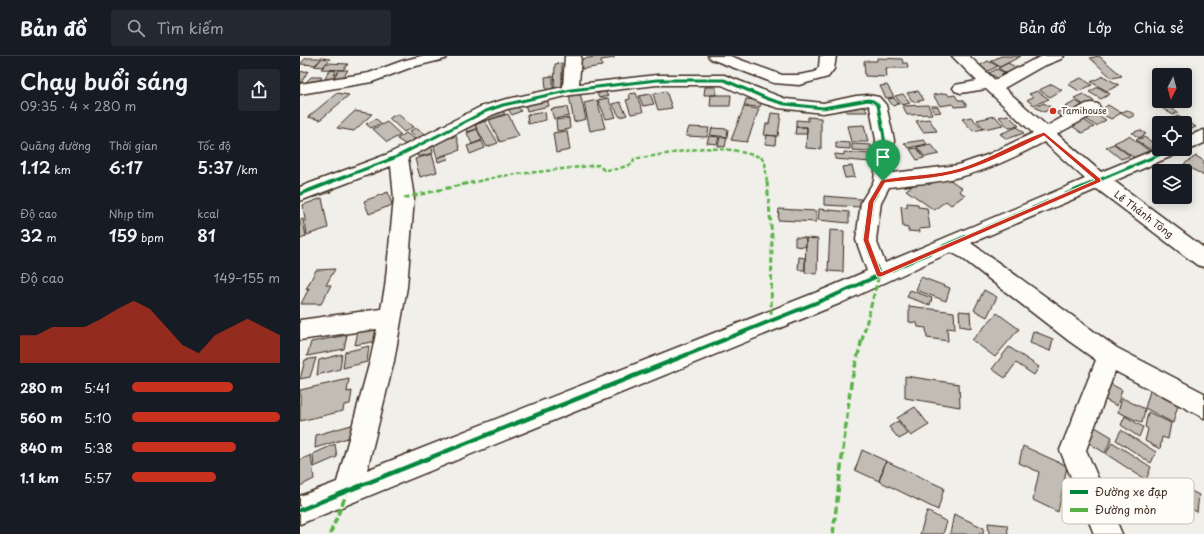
<!DOCTYPE html>
<html lang="vi">
<head>
<meta charset="utf-8">
<style>
	:root { --surface:#171b24; --page:#242831; --text:#f1f3f6; --muted:#9ea1a6; --line:#363941; --accent:#c8321e }
	body { margin:0; font-family:"Playpen Sans",sans-serif; background:var(--page); color:var(--text); height:100vh; display:flex; flex-direction:column; font-size:15px; white-space:nowrap }
	* { box-sizing:border-box; margin:0 }
	p { font-size:13px; color:var(--muted) }
	.icon { flex:none; width:22px; height:22px; fill:none; stroke:currentColor; stroke-width:2; stroke-linecap:round; stroke-linejoin:round }
	.map { position:relative; flex:1; overflow:hidden }
	.details { display:flex; flex-direction:column; background:var(--surface); width:300px }
	.details>* { flex:none }
	.needle { width:26px; rotate:186deg }
	.tools { position:absolute; left:852px; top:12px; display:grid; gap:8px }
	.tools a { display:grid; place-items:center; width:40px; height:40px; border-radius:4px; background:var(--surface); box-shadow:0 2px 10px #0003; font-size:20px }
	.pin { position:absolute; display:grid; place-items:center; width:34px; height:34px; color:#fff; margin:-41px -17px; border-radius:50% 50% 50% 0; rotate:-45deg; box-shadow:0 0 4px #0007 }
	.pin .icon { rotate:45deg }
	.round { display:grid; place-items:center; flex:none; width:42px; height:42px; border-radius:4px; background:var(--page) }
	.overview { display:flex; align-items:center; justify-content:space-between; height:68px; padding:0 20px }
	h1 { font-size:22px; font-weight:600; line-height:30px }
	.figures { display:grid; grid-template-columns:repeat(3,1fr); gap:6px; height:68px; padding:4px 20px }
	.figures div { display:grid; align-content:center }
	.figures b { font-size:17px; font-weight:600 }
	.figures small { font-size:11px; font-weight:400 }
	.figures p { font-size:11px }
	.chart { height:112px; padding:8px 20px }
	.chart p { display:flex; justify-content:space-between }
	.chart svg { width:100%; height:72px; margin-top:4px; fill:var(--accent); opacity:.7 }
	ul { padding:0 20px; list-style:none; font-size:13px }
	li { display:grid; grid-template-columns:64px 48px 1fr; align-items:center; height:30px }
	li i { height:10px; border-radius:5px; background:var(--accent) }
	header { display:flex; align-items:center; gap:24px; box-sizing:border-box; height:56px; padding:0 20px; background:var(--surface); border-bottom:1px solid var(--line) }
	header strong { font-size:19px }
	nav { display:flex; gap:22px; margin-inline-start:auto; font-size:14px }
	.search { width:280px; height:36px; background:var(--page); display:flex; align-items:center; gap:10px; box-sizing:border-box; padding:0 14px; border-radius:4px; color:var(--muted); font-size:15px }
	main { display:flex; flex:1; min-height:0 }
	.map>svg:first-child { display:block }
	.building { fill:#c1bcb4; stroke:#3b2a1e }
	.lines { fill:none; stroke-linecap:round; stroke-linejoin:round }
	.minor-casing { stroke:#3b2a1e; stroke-width:3 }
	.minor { fill:#fdfcf7; fill-rule:evenodd }
	.quiet-far2 { stroke:#57b245; stroke-width:2.5; stroke-dasharray:4.5 2.5; stroke-linecap:butt }
	.quiet-far1 { stroke:#57b245; stroke-width:3; stroke-dasharray:5.5 3; stroke-linecap:butt }
	.quiet { stroke:#57b245; stroke-width:3.5; stroke-dasharray:7 3.5; stroke-linecap:butt }
	.cycleway-far2-casing { stroke:#fdfcf7; stroke-width:5 }
	.cycleway-far1-casing { stroke:#fdfcf7; stroke-width:6 }
	.cycleway-casing { stroke:#fdfcf7; stroke-width:7 }
	.cycleway-far2 { stroke:#00873e; stroke-width:3 }
	.cycleway-far1 { stroke:#00873e; stroke-width:4 }
	.cycleway { stroke:#00873e; stroke-width:4.5 }
	.route { fill:#c8321e; stroke:#fff; fill-rule:evenodd }
	.poi-dot { fill:#c8321e; stroke:#fdfcf7; stroke-width:1.5 }
	.labels { text-anchor:middle; stroke-width:4; stroke-linejoin:round; paint-order:stroke }
	.far-poi-label { font-size:9px; fill:#3b2a1e; stroke:#fdfcf7; text-anchor:start }
	.street-label { font-size:10px; fill:#3b2a1e; stroke:#fdfcf7 }
	.key { fill:#fdfcf7; stroke:#c3bdb6; stroke-width:1 }
	.key-label { font-size:11px; fill:#3b2a1e }
</style>
</head>
<body>
<header>
<strong>Bản đồ</strong>
<div class="search"><svg class="icon" aria-label="search" viewBox="0 0 24 24"><circle cx="10" cy="10" r="6"/><path d="M15 15l6 6"/></svg>Tìm kiếm</div>
<nav><a>Bản đồ</a><a>Lớp</a><a>Chia sẻ</a></nav>
</header>
<main>
<section class="details">
<div class="overview"><div><h1>Chạy buổi sáng</h1><p>09:35 · 4 × 280 m</p></div><a class="round"><svg class="icon" aria-label="share" viewBox="0 0 24 24"><path d="M12 15V3M7 8l5-5 5 5M5 13v7h14v-7"/></svg></a></div>
<div class="figures">
<div><p>Quãng đường</p><b>1.12<small> km</small></b></div>
<div><p>Thời gian</p><b>6:17</b></div>
<div><p>Tốc độ</p><b>5:37<small> /km</small></b></div>
</div>
<div class="figures">
<div><p>Độ cao</p><b>32<small> m</small></b></div>
<div><p>Nhịp tim</p><b>159<small> bpm</small></b></div>
<div><p>kcal</p><b>81</b></div>
</div>
<div class="chart"><p><span>Độ cao</span>149–155 m</p>
<svg viewBox="0 0 160 44" preserveAspectRatio="none"><path d="M0 44V27L10 27L20 22L30 22L40 22L50 17L60 11L70 6L80 11L90 22L100 33L110 38L120 27L130 22L140 17L150 22L160 27V44z"/></svg>
</div>
<ul>
<li><b>280 m</b>5:41<i style="width:68%"></i></li>
<li><b>560 m</b>5:10<i style="width:100%"></i></li>
<li><b>840 m</b>5:38<i style="width:70%"></i></li>
<li><b>1.1 km</b>5:57<i style="width:57%"></i></li>
</ul>
</section>
<div class="map">
<svg width="904" height="478" viewBox="0 0 904 478">
	<rect width="100%" height="100%" fill="#f1efea"/>
	<filter id="ink" filterUnits="userSpaceOnUse"><feTurbulence type="fractalNoise" baseFrequency=".025" numOctaves="2"/><feDisplacementMap in="SourceGraphic" scale="8" xChannelSelector="R" yChannelSelector="G"/><feConvolveMatrix kernelMatrix="1 2 1 2 8 2 1 2 1" color-interpolation-filters="sRGB"/></filter>
	<g filter="url(#ink)">
		<!-- building -->
		<path class="building" d="M 302,0 L 314,0 L 314,2 L 301,4 L 302,10 L 282,13 L 281,3 Z
			M 701,0 L 721,0 L 700,11 L 691,5 Z
			M 799,0 L 822,20 L 812,22 L 790,2 Z
			M 6,2 L 22,2 L 16,9 L 0,8 Z
			M 22,2 L 30,3 L 23,11 L 14,10 Z
			M 577,2 L 602,3 L 603,7 L 607,7 L 608,12 L 586,12 L 587,21 L 565,20 L 564,5 L 577,5 Z
			M 688,5 L 698,10 L 688,15 L 679,10 Z
			M 27,7 L 48,8 L 43,14 L 21,13 Z
			M 262,7 L 262,32 L 254,33 L 255,8 Z
			M 708,7 L 721,14 L 711,20 L 698,12 Z
			M 697,13 L 705,17 L 697,22 L 689,17 Z
			M 36,14 L 33,23 L 25,24 L 28,15 Z
			M 39,14 L 48,14 L 42,23 L 33,23 Z
			M 8,15 L 1,27 L 0,27 L 0,16 Z
			M 253,20 L 253,33 L 246,34 L 245,21 Z
			M 803,20 L 819,29 L 807,35 L 791,26 Z
			M 11,21 L 22,21 L 17,28 L 5,27 Z
			M 781,22 L 792,29 L 779,35 L 768,28 Z
			M 752,28 L 762,34 L 750,41 L 739,34 Z
			M 587,29 L 594,41 L 586,42 L 580,30 Z
			M 405,31 L 416,31 L 416,39 L 404,39 Z
			M 798,31 L 810,38 L 801,43 L 789,36 Z
			M 305,35 L 308,40 L 299,42 L 297,38 Z
			M 366,35 L 372,52 L 358,54 L 353,38 Z
			M 618,35 L 624,44 L 613,46 L 607,37 Z
			M 737,35 L 749,43 L 734,49 L 727,44 L 733,41 L 729,38 Z
			M 37,37 L 49,39 L 20,64 L 8,61 Z
			M 280,37 L 286,63 L 274,66 L 269,39 Z
			M 336,37 L 343,56 L 331,58 L 326,44 L 330,43 L 329,38 Z
			M 647,37 L 649,40 L 655,39 L 658,44 L 663,44 L 667,50 L 654,51 L 653,48 L 640,50 L 633,39 Z
			M 350,38 L 354,48 L 343,50 L 339,40 Z
			M 603,38 L 610,47 L 602,49 L 595,40 Z
			M 783,38 L 795,46 L 785,50 L 774,42 Z
			M 411,39 L 431,39 L 430,50 L 410,50 Z
			M 308,42 L 316,61 L 306,63 L 298,44 Z
			M 594,42 L 599,48 L 593,50 L 588,43 Z
			M 247,43 L 249,50 L 227,55 L 225,48 Z
			M 446,43 L 461,44 L 460,51 L 444,50 Z
			M 297,44 L 305,72 L 290,75 L 284,47 Z
			M 776,45 L 785,51 L 775,57 L 765,51 Z
			M 320,46 L 327,59 L 320,61 L 312,48 Z
			M 744,47 L 752,52 L 744,56 L 735,51 Z
			M 865,48 L 878,56 L 873,59 L 860,51 Z
			M 628,49 L 632,58 L 607,59 L 603,50 Z
			M 808,49 L 821,57 L 811,63 L 798,56 Z
			M 217,50 L 221,55 L 212,59 L 208,53 Z
			M 544,50 L 565,50 L 567,56 L 546,56 Z
			M 631,50 L 637,50 L 641,56 L 634,57 Z
			M 267,51 L 269,60 L 254,63 L 251,53 Z
			M 444,51 L 459,53 L 447,86 L 431,84 Z
			M 201,52 L 205,58 L 179,67 L 175,61 Z
			M 766,52 L 774,57 L 764,63 L 756,57 Z
			M 827,54 L 835,59 L 829,62 L 820,57 Z
			M 55,55 L 72,58 L 54,75 L 37,72 Z
			M 245,56 L 246,64 L 228,68 L 227,59 Z
			M 471,57 L 481,58 L 478,80 L 464,79 L 466,68 L 469,68 Z
			M 98,58 L 113,71 L 104,76 L 89,62 Z
			M 208,58 L 219,80 L 200,86 L 189,64 Z
			M 796,58 L 806,64 L 796,70 L 786,63 Z
			M 708,59 L 719,70 L 709,72 L 699,61 Z
			M 695,60 L 703,69 L 684,73 L 677,64 Z
			M 878,60 L 896,71 L 889,74 L 885,72 L 885,67 L 877,67 L 871,63 Z
			M 508,61 L 521,62 L 521,93 L 506,92 L 507,71 L 496,71 L 496,64 L 508,65 Z
			M 671,61 L 683,73 L 673,75 L 662,63 Z
			M 269,62 L 270,73 L 257,75 L 256,64 Z
			M 76,63 L 81,67 L 71,72 L 66,68 Z
			M 629,63 L 637,75 L 623,76 L 616,65 Z
			M 177,64 L 179,67 L 175,69 L 177,73 L 167,76 L 164,69 Z
			M 784,64 L 794,71 L 782,77 L 772,70 Z
			M 185,65 L 198,87 L 187,91 L 175,69 Z
			M 87,66 L 101,79 L 87,86 L 73,73 Z
			M 564,69 L 568,86 L 551,86 L 547,70 Z
			M 389,71 L 409,72 L 407,81 L 386,80 Z
			M 496,71 L 507,71 L 507,78 L 495,78 Z
			M 717,71 L 724,77 L 707,83 L 700,78 Z
			M 115,72 L 127,79 L 120,84 L 109,76 Z
			M 412,72 L 428,73 L 427,81 L 410,79 Z
			M 177,73 L 182,84 L 172,88 L 167,77 Z
			M 840,74 L 846,78 L 839,82 L 832,77 Z
			M 267,75 L 270,94 L 256,97 L 253,77 Z
			M 106,77 L 117,84 L 108,90 L 97,83 Z
			M 467,79 L 476,80 L 475,89 L 465,88 Z
			M 156,80 L 160,94 L 137,102 L 133,87 Z
			M 409,80 L 419,81 L 417,88 L 407,87 Z
			M 829,80 L 851,96 L 836,103 L 814,87 Z
			M 420,81 L 427,81 L 425,91 L 418,90 Z
			M 844,81 L 857,89 L 849,93 L 836,84 Z
			M 624,84 L 627,88 L 608,92 L 604,87 Z
			M 182,85 L 185,92 L 170,98 L 167,90 Z
			M 536,86 L 550,87 L 550,93 L 536,92 Z
			M 131,87 L 133,97 L 118,101 L 116,92 Z
			M 552,88 L 571,89 L 571,95 L 552,94 Z
			M 631,88 L 639,98 L 625,101 L 617,91 Z
			M 814,88 L 830,100 L 821,103 L 806,91 Z
			M 617,92 L 624,102 L 617,104 L 610,93 Z
			M 544,96 L 571,98 L 571,106 L 535,103 L 535,98 L 544,99 Z
			M 132,98 L 137,116 L 120,121 L 115,103 Z
			M 147,98 L 148,103 L 138,106 L 137,102 Z
			M 896,100 L 904,105 L 904,120 L 884,108 Z
			M 552,110 L 555,121 L 545,122 L 542,111 Z
			M 643,119 L 662,132 L 659,135 L 665,139 L 651,149 L 646,145 L 634,154 L 606,134 L 621,124 L 629,129 Z
			M 29,129 L 31,136 L 13,142 L 12,136 Z
			M 88,136 L 92,149 L 69,158 L 64,145 Z
			M 524,140 L 561,143 L 561,151 L 524,149 Z
			M 22,142 L 28,172 L 7,179 L 3,149 Z
			M 607,147 L 618,148 L 618,151 L 627,152 L 630,172 L 619,173 L 620,176 L 608,175 L 608,172 L 603,171 L 601,150 L 607,151 Z
			M 479,153 L 516,155 L 516,166 L 478,164 Z
			M 519,153 L 549,156 L 549,167 L 518,164 Z
			M 3,163 L 6,181 L 0,183 L 0,164 Z
			M 530,174 L 544,175 L 543,216 L 528,215 Z
			M 495,181 L 506,182 L 506,191 L 495,190 Z
			M 506,182 L 518,183 L 517,218 L 505,217 Z
			M 499,201 L 505,202 L 505,214 L 498,214 Z
			M 35,213 L 26,229 L 31,229 L 21,248 L 1,248 L 9,232 L 6,233 L 16,214 Z
			M 621,221 L 650,232 L 646,245 L 616,234 Z
			M 610,234 L 632,242 L 630,249 L 607,241 Z
			M 684,234 L 697,241 L 687,261 L 674,254 Z
			M 609,250 L 654,256 L 655,273 L 647,272 L 648,285 L 627,282 L 626,272 L 618,271 L 617,267 L 609,266 Z
			M 659,255 L 670,256 L 671,272 L 660,270 Z
			M 697,257 L 719,273 L 695,301 L 672,284 Z
			M 79,271 L 77,285 L 55,289 L 58,275 Z
			M 733,275 L 753,283 L 750,295 L 730,287 Z
			M 47,279 L 44,293 L 7,300 L 11,286 Z
			M 69,290 L 67,306 L 43,312 L 45,296 Z
			M 709,291 L 739,311 L 734,319 L 716,307 L 705,322 L 692,313 Z
			M 42,298 L 40,313 L 17,319 L 19,304 Z
			M 16,302 L 10,321 L 0,323 L 5,304 Z
			M 605,320 L 659,328 L 660,351 L 605,342 Z
			M 49,323 L 47,336 L 52,335 L 50,348 L 44,349 L 43,355 L 0,365 L 0,334 Z
			M 807,326 L 822,334 L 817,350 L 802,342 Z
			M 850,335 L 878,349 L 873,367 L 845,352 Z
			M 822,342 L 845,353 L 842,367 L 818,356 Z
			M 615,351 L 629,369 L 611,380 L 597,362 Z
			M 848,356 L 871,367 L 868,383 L 862,381 L 860,393 L 845,385 L 848,373 L 845,371 Z
			M 825,360 L 843,371 L 839,381 L 821,369 Z
			M 598,365 L 608,378 L 599,383 L 589,371 Z
			M 62,366 L 61,378 L 15,392 L 16,379 Z
			M 795,371 L 812,381 L 805,397 L 789,387 Z
			M 821,374 L 856,396 L 851,407 L 816,384 Z
			M 812,386 L 851,411 L 846,424 L 806,398 Z
			M 35,388 L 37,401 L 14,411 L 13,398 Z
			M 723,390 L 767,410 L 758,456 L 733,444 L 739,416 L 719,407 Z
			M 562,394 L 586,405 L 579,425 L 555,414 Z
			M 11,399 L 14,423 L 0,430 L 0,404 Z
			M 586,405 L 644,432 L 638,454 L 579,425 Z
			M 881,430 L 899,439 L 897,456 L 879,446 Z
			M 627,455 L 647,466 L 643,478 L 620,478 Z
			M 654,458 L 684,472 L 683,478 L 650,478 Z
			M 688,467 L 707,469 L 708,478 L 689,478 Z"/>
		<g class="lines">
			<defs>
				<path id="minor" d="M 121,0 L 148,0 L 145,3 L 112,11 L 72,26 L 0,38 L 0,28 L 69,17 L 102,5 Z
					M 265,0 L 281,0 L 279,28 L 357,19 L 424,19 L 486,43 L 523,47 L 556,40 L 568,39 L 579,41 L 586,49 L 594,84 L 593,117 L 658,109 L 687,99 L 733,77 L 686,33 L 661,37 L 655,35 L 653,32 L 655,29 L 677,25 L 652,0 L 669,0 L 695,24 L 731,5 L 743,0 L 764,0 L 761,3 L 741,11 L 704,32 L 747,70 L 786,48 L 792,47 L 798,48 L 800,52 L 798,56 L 757,78 L 801,116 L 859,92 L 885,93 L 885,81 L 904,74 L 904,87 C 897,90 889,95 882,93 L 879,97 L 814,125 L 904,192 L 904,211 L 897,209 L 797,133 L 671,187 L 817,292 L 904,337 L 904,362 L 815,315 L 786,394 L 822,478 L 794,478 L 760,394 L 796,304 L 769,285 L 662,202 L 651,196 L 541,247 L 0,468 L 0,440 L 37,426 L 70,305 L 77,273 L 0,284 L 0,264 L 81,253 L 85,231 L 94,142 L 91,110 L 0,145 L 0,131 L 88,98 L 180,51 L 203,44 L 263,31 ZM 357,29 L 422,29 L 462,47 L 479,52 L 523,57 L 568,49 L 570,51 L 576,84 L 576,107 L 574,125 L 561,146 L 556,184 L 567,215 L 525,233 L 67,414 L 94,305 L 107,231 L 114,142 L 108,102 L 192,59 L 207,53 L 271,39 ZM 744,86 L 785,123 L 585,207 L 576,184 L 581,146 L 589,131 C 612,128 636,127 659,121 C 689,114 717,100 744,86 Z
					M 408,0 L 430,0 L 482,19 L 499,19 L 515,16 L 519,11 L 520,0 L 536,0 L 534,13 L 528,21 L 499,29 L 474,27 L 411,3 Z"/>
			</defs>
			<!-- minor casing -->
			<use href="#minor" class="minor-casing"/>
			<!-- minor -->
			<use href="#minor" class="minor"/>
			<!-- quiet-far2 -->
			<path class="quiet-far2" d="M 170,127 L 201,120 L 298,109 L 304,114 L 317,113 L 333,108 L 334,103 L 404,92 L 433,94 L 461,101 L 465,107 L 467,127"/>
			<!-- quiet-far1 -->
			<path class="quiet-far1" d="M 467,126 L 472,181 L 471,265
				M 104,142 L 174,126
				M 562,284 L 579,219"/>
			<!-- quiet -->
			<path class="quiet" d="M 30,478 L 48,434
				M 533,478 L 551,327 L 562,283"/>
			<defs>
				<path id="cycleway-far2" d="M 28,127 L 94,102 L 186,55 L 203,49 L 271,34 L 357,24 L 424,24 L 468,43 L 485,48 L 523,52 L 568,44 L 573,45 L 578,49 C 582,70 591,107 582,127
					M 792,127 L 873,93"/>
				<path id="cycleway-far1" d="M 0,138 L 31,126
					M 579,219 L 566,184 L 571,146 L 582,126
					M 423,284 L 533,240 L 651,187 L 795,126"/>
				<path id="cycleway" d="M 0,454 L 426,283"/>
			</defs>
			<!-- cycleway-far2 casing -->
			<use href="#cycleway-far2" class="cycleway-far2-casing"/>
			<!-- cycleway-far1 casing -->
			<use href="#cycleway-far1" class="cycleway-far1-casing"/>
			<!-- cycleway casing -->
			<use href="#cycleway" class="cycleway-casing"/>
			<!-- cycleway-far2 -->
			<use href="#cycleway-far2" class="cycleway-far2"/>
			<!-- cycleway-far1 -->
			<use href="#cycleway-far1" class="cycleway-far1"/>
			<!-- cycleway -->
			<use href="#cycleway" class="cycleway"/>
		</g>
	</g>
	<!-- route -->
	<path class="route" d="M 744,76 L 801,123 L 801,126 L 581,221 L 577,221 L 563,184 L 568,146 L 581,124 C 607,118 634,120 660,112 C 689,103 715,86 744,76 ZM 744,80 L 795,124 L 581,216 L 569,184 L 574,146 L 585,127 C 610,124 637,123 661,116 C 690,107 717,93 744,80 Z"/>
	<!-- markers -->
	<circle class="poi-dot" cx="753" cy="55" r="4"/>
	<g class="labels">
		<!-- far-poi labels -->
		<g class="far-poi-label">
			<text x="761" y="58">Tamihouse</text>
		</g>
		<!-- street labels -->
		<g class="street-label">
			<text transform="translate(844 158) rotate(37)" y="4">Lê Thánh Tông</text>
		</g>
	</g>
	<!-- legend -->
	<rect x="762" y="422" width="132" height="46" rx="6" class="key"/>
	<rect x="770" y="434" width="18" height="4" fill="#00873e"/>
	<rect x="770" y="452" width="18" height="4" fill="#57b245"/>
	<g class="key-label">
		<text x="795" y="440">Đường xe đạp</text>
		<text x="795" y="458">Đường mòn</text>
	</g>
</svg>
<div class="tools">
<a><svg class="needle" viewBox="-14 -14 28 28"><path d="M0-13l5 13h-10z" fill="#e53935"/><path d="M0 13l5-13h-10z" fill="#9ea1a6"/></svg></a>
<a><svg class="icon" aria-label="locate" viewBox="0 0 24 24"><circle cx="12" cy="12" r="6"/><path d="M12 2v4M12 18v4M2 12h4M18 12h4"/></svg></a>
<a><svg class="icon" aria-label="layers" viewBox="0 0 24 24"><path d="M12 4l9 5-9 5-9-5zM3 14l9 5 9-5"/></svg></a>
</div>
<div class="pin" style="left:583px;top:125px;background:#1e9e55"><svg class="icon" aria-label="arrive" viewBox="0 0 24 24"><path d="M6 21V4h12l-3 4 3 4H6"/></svg></div>
</div>
</main>
</body>
</html>
